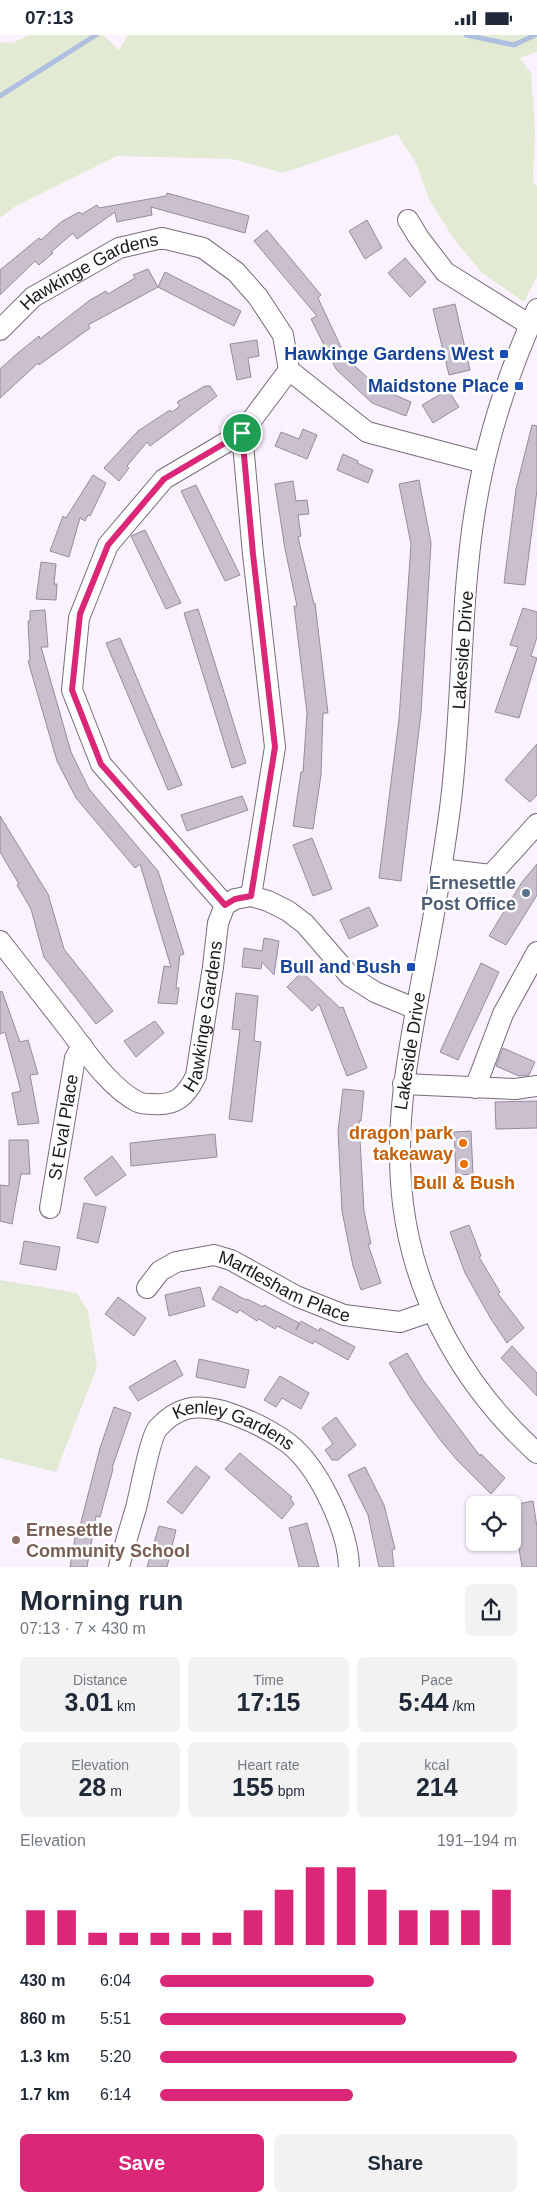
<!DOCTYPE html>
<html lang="en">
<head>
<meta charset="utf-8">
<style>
	:root { --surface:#fff; --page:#f2f2f3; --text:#1f2937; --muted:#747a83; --accent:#db2777 }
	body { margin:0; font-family:Helvetica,sans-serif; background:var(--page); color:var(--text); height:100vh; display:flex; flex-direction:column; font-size:19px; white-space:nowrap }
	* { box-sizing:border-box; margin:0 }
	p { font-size:16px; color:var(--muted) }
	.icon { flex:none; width:28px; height:28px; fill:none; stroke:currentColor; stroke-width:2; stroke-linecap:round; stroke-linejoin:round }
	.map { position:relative; height:1532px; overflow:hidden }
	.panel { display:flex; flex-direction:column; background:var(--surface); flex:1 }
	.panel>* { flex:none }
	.controls { position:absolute; left:466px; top:1461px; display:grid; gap:10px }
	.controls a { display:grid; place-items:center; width:55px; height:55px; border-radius:8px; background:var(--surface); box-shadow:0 1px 4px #0004; font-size:25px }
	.pin { position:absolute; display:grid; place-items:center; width:42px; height:42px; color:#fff; margin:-21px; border:2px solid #fff; border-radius:50%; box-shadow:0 1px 5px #0007 }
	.round { display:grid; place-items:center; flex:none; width:52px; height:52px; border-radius:8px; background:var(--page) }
	.headline { display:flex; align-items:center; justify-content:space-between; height:85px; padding:0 20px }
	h1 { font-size:28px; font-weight:800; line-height:38px }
	.stats { display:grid; grid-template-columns:repeat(3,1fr); gap:8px; height:85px; padding:5px 20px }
	.stats div { display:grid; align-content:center; border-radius:8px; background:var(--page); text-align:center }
	.stats b { font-size:25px; font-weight:800 }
	.stats small { font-size:14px; font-weight:400 }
	.stats p { font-size:14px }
	.chart { height:140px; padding:10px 20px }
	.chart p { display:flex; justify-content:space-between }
	.chart svg { width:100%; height:90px; margin-top:5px; stroke:var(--accent); stroke-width:6 }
	.cta { display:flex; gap:10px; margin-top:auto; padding:10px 20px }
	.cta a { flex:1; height:58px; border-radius:8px; background:var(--accent); color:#fff; font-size:20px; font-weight:800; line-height:58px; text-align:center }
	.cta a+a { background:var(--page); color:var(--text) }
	ul { padding:0 20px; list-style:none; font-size:16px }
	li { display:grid; grid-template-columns:80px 60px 1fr; align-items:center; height:38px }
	li i { height:12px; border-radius:6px; background:var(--accent) }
	.status { display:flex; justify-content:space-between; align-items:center; height:35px; padding:0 25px; background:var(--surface); direction:ltr }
	.status svg { height:14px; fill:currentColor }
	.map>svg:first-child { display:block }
	.green { fill:#e3ead3 }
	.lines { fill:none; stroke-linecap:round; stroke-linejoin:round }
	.stream { stroke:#aebfdf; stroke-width:5 }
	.building { fill:#cabfcf; stroke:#968c9b }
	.minor-casing { stroke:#776c7a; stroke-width:22 }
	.minor { stroke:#fff; stroke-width:20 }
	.route-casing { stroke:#fff; stroke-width:10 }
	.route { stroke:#db2777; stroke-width:6 }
	.transit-dot { fill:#1a4fb4; stroke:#fff; stroke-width:2 }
	.service-dot { fill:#5c6f8a; stroke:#fff; stroke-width:2 }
	.food-dot { fill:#e8710a; stroke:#fff; stroke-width:2 }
	.education-dot { fill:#8d6e63; stroke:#fff; stroke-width:2 }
	.labels { text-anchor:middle; stroke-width:5; stroke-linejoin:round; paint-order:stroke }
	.street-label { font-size:18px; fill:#1d181e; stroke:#fff }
	.transit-label { font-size:18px; font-weight:bold; fill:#164399; stroke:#fff; text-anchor:end }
	.service-label { font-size:18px; font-weight:bold; fill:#4e5e75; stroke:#fff; text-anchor:end }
	.food-label { font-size:18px; font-weight:bold; fill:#c56008; stroke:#fff; text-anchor:end }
	.education-label { font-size:18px; font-weight:bold; fill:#785e54; stroke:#fff; text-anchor:start }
</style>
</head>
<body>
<div class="status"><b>07:13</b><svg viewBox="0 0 49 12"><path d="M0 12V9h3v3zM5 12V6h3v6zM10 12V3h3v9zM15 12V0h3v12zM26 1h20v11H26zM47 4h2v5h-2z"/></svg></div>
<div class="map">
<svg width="537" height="1532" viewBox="0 0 537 1532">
	<rect width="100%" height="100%" fill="#fbf2ff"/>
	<!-- green -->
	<path class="green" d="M 30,0 L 103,0 L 119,15 L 128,0 L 537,0 L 537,17 L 520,23 L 531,38 L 535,95 L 533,148 L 537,151 L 537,241 L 524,267 L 482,238 L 453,203 L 429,164 L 416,128 L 397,99 L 283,138 L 232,124 L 117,121 L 16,171 L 0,183 L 0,7 L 12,8 Z
		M 0,1245 L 77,1258 L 88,1276 L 97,1332 L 56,1437 L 0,1423 Z"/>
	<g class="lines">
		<!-- stream -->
		<path class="stream" d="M 466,0 L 514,10 L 535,0
			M 0,61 L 96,0"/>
	</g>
	<!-- building -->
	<path class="building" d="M 167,158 L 249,181 L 245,198 L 151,172 L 152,180 L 117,187 L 115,177 L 77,204 L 73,198 L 51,217 L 53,218 L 39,230 L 35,226 L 0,260 L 0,235 L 39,203 L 41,205 L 61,187 L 79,177 L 82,179 L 97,170 L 99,173 L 166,161 Z
		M 367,185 L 382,213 L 365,224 L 349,196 Z
		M 267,195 L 321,260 L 318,263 L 346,323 L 379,353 L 411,367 L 406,381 L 372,368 L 336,334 L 311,284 L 317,281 L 254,206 Z
		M 405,223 L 426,247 L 410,262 L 388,238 Z
		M 148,234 L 158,252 L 88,290 L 90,293 L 39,330 L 38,328 L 0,363 L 0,334 L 19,317 L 39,301 L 40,304 L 90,265 L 106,256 L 108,259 L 135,243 L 133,240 Z
		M 165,237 L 241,276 L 234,291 L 158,252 Z
		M 455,269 L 470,335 L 449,340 L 433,274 Z
		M 257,305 L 259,321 L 248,323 L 251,342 L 237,345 L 230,309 Z
		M 205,351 L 210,351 L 217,361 L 150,411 L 147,407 L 127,431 L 129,433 L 119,446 L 104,433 L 138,396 L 170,375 L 172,377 L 180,371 L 177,367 Z
		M 448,355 L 459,372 L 433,388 L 422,370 Z
		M 532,390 L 537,391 L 537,455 L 525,550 L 504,548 L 516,454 Z
		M 303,394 L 317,400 L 307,424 L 275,411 L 281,397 L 299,404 Z
		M 343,419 L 358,426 L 357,428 L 373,435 L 368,448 L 337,435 Z
		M 93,440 L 106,448 L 90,481 L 88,480 L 85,486 L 80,483 L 69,522 L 50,516 L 63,481 L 66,483 Z
		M 419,445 L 431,508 L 421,678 L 401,846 L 379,843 L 399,684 L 411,509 L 399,449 Z
		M 293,446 L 296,466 L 307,465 L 309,479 L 298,480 L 301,501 L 298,502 L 314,569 L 315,568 L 328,678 L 323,678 L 321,740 L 313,794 L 293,791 L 301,737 L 303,737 L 307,678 L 294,571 L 297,571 L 285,514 L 275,449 Z
		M 196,450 L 240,540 L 225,546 L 181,456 Z
		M 145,495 L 181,568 L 166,574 L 131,501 Z
		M 41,527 L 56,529 L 54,549 L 57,549 L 56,565 L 36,564 Z
		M 523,573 L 537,577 L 537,602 L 531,621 L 537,623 L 519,683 L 495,677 L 518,612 L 510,610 Z
		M 198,574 L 246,728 L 232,733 L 184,578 Z
		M 45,575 L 48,612 L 41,612 L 71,717 L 89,754 L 158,836 L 184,919 L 180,920 L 176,953 L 179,953 L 177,969 L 158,968 L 164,931 L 171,932 L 140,829 L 135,833 L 76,763 L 57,726 L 28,626 L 30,626 L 28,586 L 30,586 L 30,576 Z
		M 120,603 L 182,750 L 168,755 L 106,608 Z
		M 537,709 L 537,760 L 530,767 L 505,745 Z
		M 242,761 L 248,775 L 187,796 L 181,780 Z
		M 0,781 L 48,859 L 64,914 L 113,976 L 96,989 L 44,922 L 31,874 L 17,850 L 19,849 L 0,817 Z
		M 312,803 L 332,854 L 313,861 L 293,810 Z
		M 537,829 L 537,860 L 506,910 L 489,901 L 522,847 Z
		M 369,872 L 378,891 L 349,904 L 340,885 Z
		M 264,903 L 279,906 L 274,940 L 262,927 L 261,934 L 242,932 L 244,913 L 262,916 Z
		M 481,928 L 499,937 L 458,1025 L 440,1017 Z
		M 302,937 L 340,973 L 343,972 L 367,1033 L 347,1041 L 319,969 L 312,976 L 287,952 Z
		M 2,956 L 20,1007 L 28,1005 L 38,1039 L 30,1040 L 39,1088 L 18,1090 L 12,1058 L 21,1056 L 5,997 L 0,999 L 0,957 Z
		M 236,958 L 258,961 L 254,1006 L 261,1007 L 252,1087 L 229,1084 L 240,995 L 232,994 Z
		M 155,986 L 164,998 L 136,1022 L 124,1006 Z
		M 503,1013 L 535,1027 L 529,1040 L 519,1041 L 496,1031 Z
		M 343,1054 L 364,1056 L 361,1086 L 359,1086 L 364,1176 L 371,1209 L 368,1209 L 381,1248 L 361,1255 L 353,1231 L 342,1176 L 338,1096 Z
		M 537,1066 L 537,1093 L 496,1094 L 495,1067 Z
		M 471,1096 L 473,1139 L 456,1140 L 454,1097 Z
		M 215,1099 L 217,1122 L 131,1131 L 130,1108 Z
		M 9,1105 L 28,1105 L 30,1139 L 21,1139 L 12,1189 L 0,1186 L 0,1150 L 9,1151 Z
		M 112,1121 L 126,1140 L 96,1161 L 84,1143 Z
		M 84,1168 L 106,1172 L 98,1208 L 77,1203 Z
		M 469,1190 L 481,1221 L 479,1222 L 500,1257 L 498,1259 L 524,1293 L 507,1308 L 491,1284 L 465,1238 L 450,1197 Z
		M 24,1206 L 60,1212 L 56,1235 L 20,1229 Z
		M 220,1251 L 246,1265 L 247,1264 L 263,1272 L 264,1270 L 299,1288 L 296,1295 L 301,1286 L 319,1296 L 320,1293 L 355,1312 L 348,1325 L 314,1306 L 313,1309 L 277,1291 L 275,1294 L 259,1284 L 257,1286 L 240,1275 L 237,1278 L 212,1264 Z
		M 200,1252 L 205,1271 L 169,1281 L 165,1260 Z
		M 118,1262 L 146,1283 L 134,1301 L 105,1279 Z
		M 512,1311 L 537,1338 L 537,1361 L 501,1323 Z
		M 407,1318 L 423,1345 L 480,1421 L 481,1419 L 505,1443 L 491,1459 L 456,1424 L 438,1402 L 411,1364 L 389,1328 Z
		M 199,1324 L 249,1335 L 245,1353 L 196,1342 Z
		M 175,1325 L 183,1340 L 138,1366 L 129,1352 Z
		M 280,1341 L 309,1358 L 301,1374 L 282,1363 L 276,1372 L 264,1365 Z
		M 114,1372 L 131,1378 L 112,1433 L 113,1434 L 100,1482 L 96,1481 L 87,1532 L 70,1532 L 77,1491 L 80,1491 L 100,1413 Z
		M 336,1382 L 356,1410 L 338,1425 L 332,1425 L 325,1415 L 333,1409 L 322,1393 Z
		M 240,1418 L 292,1462 L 290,1463 L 294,1469 L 282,1484 L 225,1434 Z
		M 196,1431 L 210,1442 L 182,1479 L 167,1467 Z
		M 365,1432 L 384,1470 L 395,1514 L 392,1515 L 394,1532 L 379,1532 L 368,1480 L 348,1440 Z
		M 533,1466 L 537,1492 L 537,1532 L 522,1532 L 512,1470 Z
		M 307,1488 L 319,1532 L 299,1532 L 289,1493 Z
		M 159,1491 L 176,1495 L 167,1532 L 147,1532 Z"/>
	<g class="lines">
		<defs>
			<g id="minor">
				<path d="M 408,185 L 419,203 L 445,237 L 530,290"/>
				<path d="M 537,274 C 508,338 486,405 475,475 C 459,576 463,680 449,781 C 443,823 437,865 429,906 C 413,995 392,1078 403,1169 C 415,1266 465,1353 537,1418"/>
				<path id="s1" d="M 0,295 L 33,262 L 119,213 L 162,203 L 203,213 L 236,237 L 258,262 L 283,300 L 289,335 L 367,397 L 484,428"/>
				<path d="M 242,398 L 253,519 L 275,712 L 251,861"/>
				<path d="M 441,834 L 491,840 L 537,789"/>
				<path d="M 225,870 L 101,729 L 72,655 L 79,583 L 108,510 L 164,444 L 242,398 L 289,335"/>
				<path id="s2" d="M 0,906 C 23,935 45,964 68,993 C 87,1018 110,1053 138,1067 C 142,1069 148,1069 153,1069 C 176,1071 186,1061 196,1041 L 213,932 L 218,888 L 225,870 L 235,864 L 251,861 L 268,866 L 288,876 L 305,889 L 350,941 L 375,957 L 416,974"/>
				<path d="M 403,1049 L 515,1054 L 537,1051"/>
				<path d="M 475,1053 L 503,979 L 537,917"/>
				<path id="s3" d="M 50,1173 L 75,1023 L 82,1011"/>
				<path id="s4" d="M 147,1253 L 160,1236 L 176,1227 L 214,1220 L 231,1225 L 296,1261 L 344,1280 L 400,1287 L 432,1276"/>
				<path id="s5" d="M 119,1532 C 124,1512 130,1493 136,1473 C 140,1458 150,1402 158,1393 C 178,1371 196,1369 223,1376 C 245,1383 269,1394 288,1408 C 318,1431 348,1494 349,1532"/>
			</g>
		</defs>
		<!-- minor casing -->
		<use href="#minor" class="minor-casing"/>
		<!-- minor -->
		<use href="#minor" class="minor"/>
	</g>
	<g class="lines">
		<defs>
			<path id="route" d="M 242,398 L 253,519 L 275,712 L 251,861 L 235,864 L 225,870 L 101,729 L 72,655 L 80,579 L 108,510 L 164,444 Z"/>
		</defs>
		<!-- route casing -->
		<use href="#route" class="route-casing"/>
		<!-- route -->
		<use href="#route" class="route"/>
	</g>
	<!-- markers -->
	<g class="transit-dot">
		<rect x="499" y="314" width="10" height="10" rx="2.5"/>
		<rect x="514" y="346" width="10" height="10" rx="2.5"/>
		<rect x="406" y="927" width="10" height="10" rx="2.5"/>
	</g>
	<circle class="service-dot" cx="526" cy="858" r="5"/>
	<g class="food-dot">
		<circle cx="463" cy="1108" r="5"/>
		<circle cx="464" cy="1129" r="5"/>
	</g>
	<circle class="education-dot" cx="16" cy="1505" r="5"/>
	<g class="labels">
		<!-- street labels -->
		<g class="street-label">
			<text dy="6" stroke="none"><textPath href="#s1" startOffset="109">Hawkinge Gardens</textPath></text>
			<text transform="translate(463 615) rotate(-86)" y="6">Lakeside Drive</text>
			<text dy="6" stroke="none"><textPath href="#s2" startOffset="344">Hawkinge Gardens</textPath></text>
			<text transform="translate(410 1016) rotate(-81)" y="6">Lakeside Drive</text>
			<text dy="6" stroke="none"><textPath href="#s3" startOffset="82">St Eval Place</textPath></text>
			<text dy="6" stroke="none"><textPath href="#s4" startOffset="156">Martlesham Place</textPath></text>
			<text dy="6" stroke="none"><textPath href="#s5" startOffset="230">Kenley Gardens</textPath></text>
		</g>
		<!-- transit labels -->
		<g class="transit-label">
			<text x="494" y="325">Hawkinge Gardens West</text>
			<text x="509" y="357">Maidstone Place</text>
			<text x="401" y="938">Bull and Bush</text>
		</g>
		<!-- service labels -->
		<g class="service-label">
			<text x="516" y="854">Ernesettle<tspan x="516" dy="21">Post Office</tspan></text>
		</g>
		<!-- food labels -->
		<g class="food-label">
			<text x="453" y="1104">dragon park<tspan x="453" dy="21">takeaway</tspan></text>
			<text x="464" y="1154" text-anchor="middle">Bull &amp; Bush</text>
		</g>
		<!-- education labels -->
		<g class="education-label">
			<text x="26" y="1501">Ernesettle<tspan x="26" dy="21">Community School</tspan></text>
		</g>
	</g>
</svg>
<div class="controls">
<a><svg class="icon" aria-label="locate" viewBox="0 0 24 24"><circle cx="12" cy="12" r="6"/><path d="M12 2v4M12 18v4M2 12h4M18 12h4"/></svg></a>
</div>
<div class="pin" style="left:242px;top:398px;background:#1e9e55"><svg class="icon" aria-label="arrive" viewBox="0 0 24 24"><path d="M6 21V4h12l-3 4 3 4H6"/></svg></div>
</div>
<section class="panel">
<div class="headline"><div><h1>Morning run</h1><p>07:13 · 7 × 430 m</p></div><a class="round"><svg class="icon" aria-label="share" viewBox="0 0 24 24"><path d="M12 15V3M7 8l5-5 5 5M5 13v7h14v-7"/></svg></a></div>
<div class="stats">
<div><p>Distance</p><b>3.01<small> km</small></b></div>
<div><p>Time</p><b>17:15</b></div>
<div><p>Pace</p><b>5:44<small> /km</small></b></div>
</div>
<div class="stats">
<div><p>Elevation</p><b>28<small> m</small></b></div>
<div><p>Heart rate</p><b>155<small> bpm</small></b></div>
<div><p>kcal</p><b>214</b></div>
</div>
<div class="chart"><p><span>Elevation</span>191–194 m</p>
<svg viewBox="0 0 160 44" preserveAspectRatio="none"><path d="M5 44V27M15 44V27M25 44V38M35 44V38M45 44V38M55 44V38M65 44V38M75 44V27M85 44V17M95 44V6M105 44V6M115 44V17M125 44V27M135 44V27M145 44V27M155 44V17"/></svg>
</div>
<ul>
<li><b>430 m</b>6:04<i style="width:60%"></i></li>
<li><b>860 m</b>5:51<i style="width:69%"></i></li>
<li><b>1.3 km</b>5:20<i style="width:100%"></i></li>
<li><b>1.7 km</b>6:14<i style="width:54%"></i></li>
</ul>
<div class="cta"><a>Save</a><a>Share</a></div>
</section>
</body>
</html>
